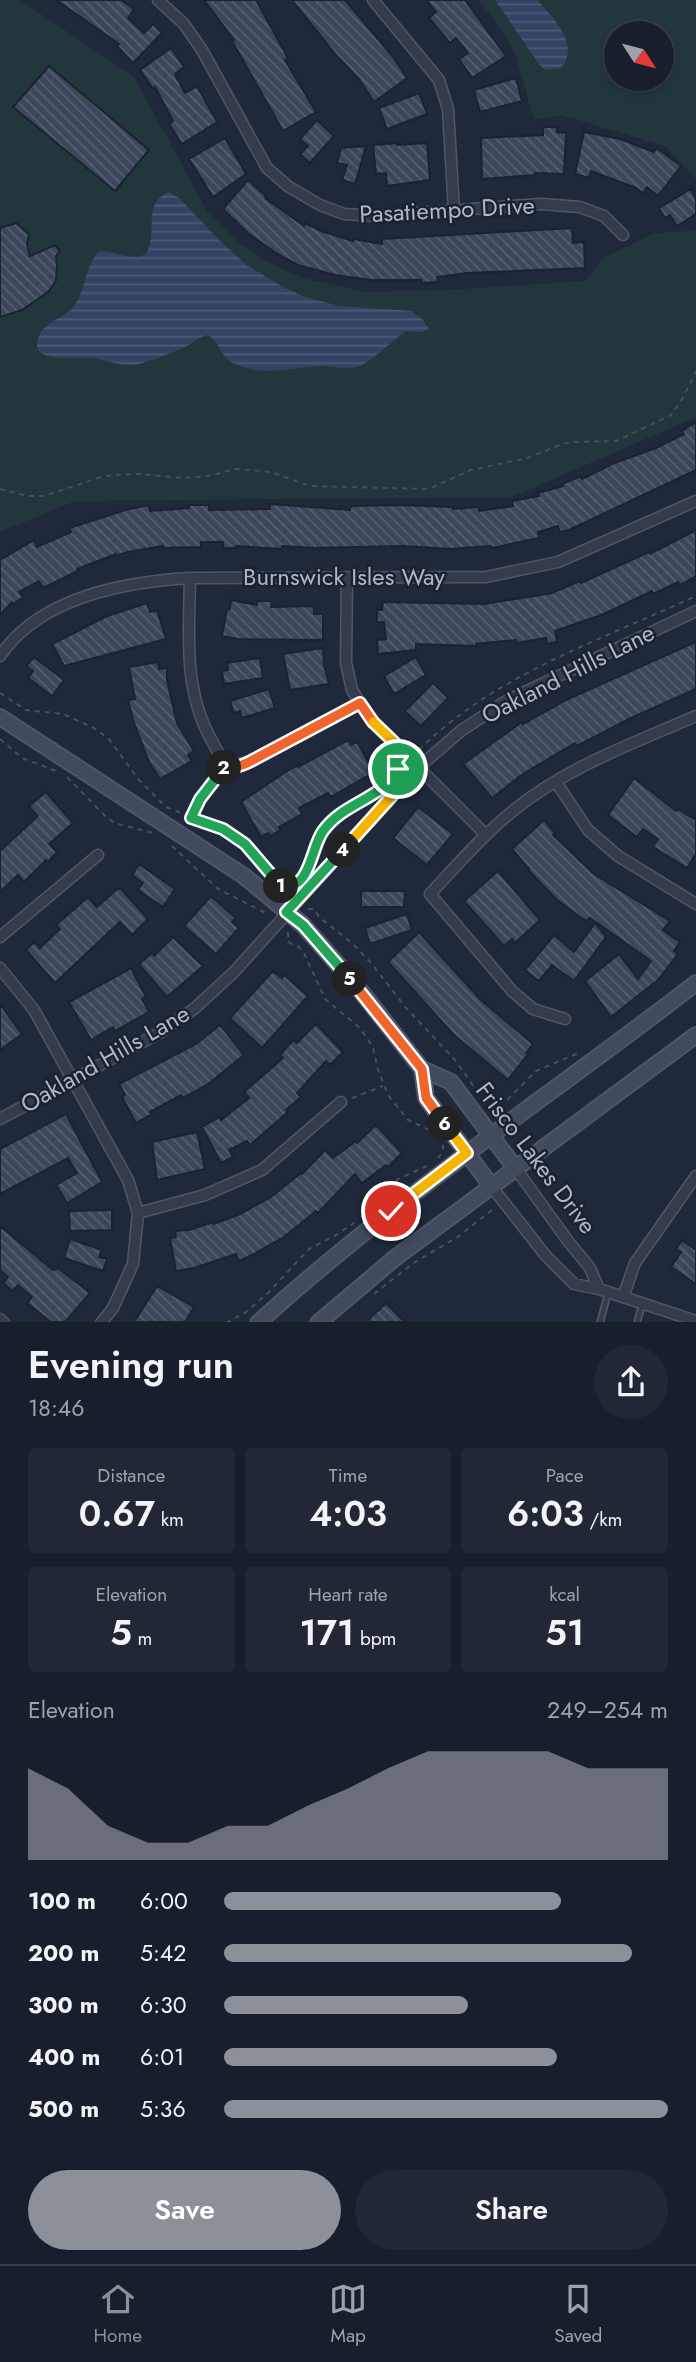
<!DOCTYPE html>
<html lang="en">
<head>
<meta charset="utf-8">
<style>
	:root { --surface:#181f2c; --page:#212734; --text:#f1f3f6; --muted:#9fa2a9; --line:#363d48; --accent:#8c9099 }
	body { margin:0; font-family:Jost,sans-serif; background:var(--page); color:var(--text); height:100vh; display:flex; flex-direction:column; font-size:26px; white-space:nowrap }
	* { box-sizing:border-box; margin:0 }
	p { font-size:23px; color:var(--muted) }
	.icon { flex:none; width:38px; height:38px; fill:none; stroke:currentColor; stroke-width:2; stroke-linecap:round; stroke-linejoin:round }
	.map { position:relative; height:1322px; overflow:hidden }
	.details { display:flex; flex-direction:column; background:var(--surface); flex:1 }
	.details>* { flex:none }
	.needle { width:46px; rotate:126deg }
	.tools { position:absolute; left:604px; top:21px; display:grid; gap:14px }
	.tools a { display:grid; place-items:center; width:70px; height:70px; border-radius:50%; background:var(--surface); box-shadow:0 4px 10px #0003,0 0 0 2px var(--line); font-size:35px }
	.pin { position:absolute; display:grid; place-items:center; width:60px; height:60px; color:#fff; margin:-30px; border:4px solid #fff; border-radius:50%; box-shadow:0 2px 7px #0007 }
	.km { position:absolute; width:35px; height:35px; margin:-18px; border-radius:50%; background:#222; color:#fff; font-size:19px; line-height:35px; text-align:center }
	.round { display:grid; place-items:center; flex:none; width:74px; height:74px; border-radius:37px; background:var(--page) }
	.summary { display:flex; align-items:center; justify-content:space-between; height:119px; padding:0 28px }
	h1 { font-size:38px; font-weight:600; line-height:52px }
	.metrics { display:grid; grid-template-columns:repeat(3,1fr); gap:10px; height:119px; padding:7px 28px }
	.metrics div { display:grid; align-content:center; border-radius:7px; background:var(--page); text-align:center }
	.metrics b { font-size:35px; font-weight:600 }
	.metrics small { font-size:19px; font-weight:400 }
	.metrics p { font-size:19px }
	.chart { height:196px; padding:14px 28px }
	.chart p { display:flex; justify-content:space-between }
	.chart svg { width:100%; height:126px; margin-top:7px; fill:var(--accent); opacity:.7 }
	.cta { display:flex; gap:14px; margin-top:auto; padding:14px 28px }
	.cta a { flex:1; height:80px; border-radius:42px; background:var(--accent); color:#fff; font-size:28px; font-weight:600; line-height:80px; text-align:center }
	.cta a+a { background:var(--page); color:var(--text) }
	ul { padding:0 28px; list-style:none; font-size:23px }
	li { display:grid; grid-template-columns:112px 84px 1fr; align-items:center; height:52px }
	li i { height:18px; border-radius:9px; background:var(--accent) }
	.menu { display:flex; justify-content:space-around; align-items:center; height:98px; border-top:2px solid var(--line); background:var(--surface); font-size:19px; color:var(--muted) }
	.menu a { display:grid; justify-items:center; gap:4px }
	.menu .active { color:var(--accent) }
	.map>svg:first-child { display:block }
	.grass { fill:#22373c; fill-rule:evenodd }
	.water { fill:url(#water-rules) }
	.building { fill:url(#building-back-hatch); stroke:#1b2331; stroke-width:2 }
	.lines { fill:none; stroke-linecap:round; stroke-linejoin:round }
	.lane-casing { stroke:#4f5665; stroke-width:8 }
	.street-casing { stroke:#4f5665; stroke-width:13 }
	.secondary-casing { stroke:#4f5665; stroke-width:18 }
	.path { stroke:#405459; stroke-width:2; stroke-dasharray:5 5; stroke-linecap:butt }
	.lane { stroke:#343c4b; stroke-width:4.5 }
	.street { stroke:#343c4b; stroke-width:10 }
	.secondary { stroke:#424a5e; stroke-width:14 }
	.split-1-casing { stroke:#fff; stroke-width:14 }
	.split-2-casing { stroke:#fff; stroke-width:14 }
	.split-3-casing { stroke:#fff; stroke-width:14 }
	.split-4-casing { stroke:#fff; stroke-width:14 }
	.split-5-casing { stroke:#fff; stroke-width:14 }
	.split-6-casing { stroke:#fff; stroke-width:14 }
	.split-7-casing { stroke:#fff; stroke-width:14 }
	.split-1 { stroke:#22a559; stroke-width:9 }
	.split-2 { stroke:#22a559; stroke-width:9 }
	.split-3 { stroke:#f0652b; stroke-width:9 }
	.split-4 { stroke:#f5b400; stroke-width:9 }
	.split-5 { stroke:#22a559; stroke-width:9 }
	.split-6 { stroke:#f0652b; stroke-width:9 }
	.split-7 { stroke:#f5b400; stroke-width:9 }
	.labels { text-anchor:middle; stroke-width:5; stroke-linejoin:round; paint-order:stroke }
	.street-label { font-size:24px; fill:#afb6c7; stroke:#1a212f }
</style>
</head>
<body>
<div class="map">
<svg width="696" height="1323" viewBox="0 0 696 1323">
	<defs>
		<pattern id="water-rules" width="6" height="5" patternUnits="userSpaceOnUse" patternTransform="scale(1.75)"><rect width="6" height="5" fill="#334363"/><path d="M0 2.5h6" fill="none" stroke="#4e5c78"/></pattern>
		<pattern id="building-back-hatch" width="6" height="6" patternUnits="userSpaceOnUse" patternTransform="scale(1.75)"><rect width="6" height="6" fill="#3c475b"/><path d="M-1 5l2 2M0 0l6 6M5-1l2 2" fill="none" stroke="#565f71"/></pattern>
	</defs>
	<rect width="100%" height="100%" fill="#20293b"/>
	<!-- grass -->
	<path class="grass" d="M 0,0 L 20,0 L 134,77 L 207,211 L 239,243 L 266,261 L 303,278 L 366,292 L 446,290 L 585,281 L 603,258 L 655,233 L 696,231 L 696,417 L 512,497 L 75,501 L 0,532 Z
		M 478,0 L 696,0 L 696,179 L 665,146 L 561,115 L 534,120 L 515,54 L 495,20 ZM 616,33 L 662,33 L 662,79 L 616,79 Z"/>
	<!-- water -->
	<path class="water" d="M 495,0 L 537,0 C 553,17 581,45 561,68 L 545,70 L 539,64 Z
		M 169,192 L 179,198 L 220,241 L 248,266 L 283,287 L 305,297 L 339,306 L 411,311 L 422,319 L 429,329 L 421,332 L 406,331 C 391,341 376,359 359,366 C 346,371 334,366 322,366 C 293,367 258,378 231,362 C 220,355 219,341 208,335 C 199,337 193,343 185,347 C 170,353 155,360 139,364 C 123,368 108,360 92,358 C 79,356 26,366 39,336 C 45,321 66,318 75,305 C 86,288 85,268 98,252 C 116,250 129,262 146,254 C 159,231 141,204 169,192 Z"/>
	<!-- building -->
	<path class="building" d="M 56,0 L 121,0 L 134,9 L 128,18 L 144,33 L 153,24 L 162,33 L 133,63 L 117,46 L 119,44 Z
		M 204,0 L 256,0 L 288,58 L 285,60 L 316,112 L 283,131 L 232,41 L 234,40 Z
		M 292,0 L 345,0 L 393,57 L 407,78 L 374,102 L 359,79 L 336,55 Z
		M 426,0 L 465,0 L 506,56 L 472,78 L 459,59 L 468,53 L 456,38 L 450,43 L 429,18 L 436,12 Z
		M 171,48 L 184,67 L 175,74 L 185,93 L 197,86 L 217,122 L 182,144 L 169,124 L 173,121 L 155,87 L 153,89 L 140,70 Z
		M 49,66 L 149,150 L 115,191 L 13,107 Z
		M 516,78 L 522,101 L 480,112 L 474,90 Z
		M 419,93 L 427,114 L 387,129 L 379,108 Z
		M 317,120 L 334,136 L 310,163 L 300,154 L 308,146 L 300,139 Z
		M 543,127 L 557,127 L 557,132 L 566,133 L 564,174 L 535,173 L 535,175 L 482,179 L 481,138 L 543,135 Z
		M 584,132 L 620,139 L 654,152 L 657,148 L 681,166 L 658,196 L 647,187 L 643,193 L 636,188 L 591,171 L 589,178 L 575,174 Z
		M 225,138 L 246,174 L 213,197 L 189,159 Z
		M 397,143 L 397,145 L 427,143 L 430,180 L 387,186 L 386,173 L 376,174 L 373,145 Z
		M 366,146 L 355,184 L 342,180 L 347,165 L 337,163 L 341,148 Z
		M 248,180 L 266,196 L 265,198 L 304,226 L 305,223 L 321,231 L 353,241 L 354,239 L 382,244 L 382,239 L 572,228 L 573,243 L 584,242 L 585,268 L 467,273 L 437,277 L 438,282 L 422,283 L 421,280 L 371,280 L 335,275 L 298,265 L 276,253 L 249,234 L 223,209 Z
		M 691,189 L 696,199 L 696,214 L 677,226 L 670,215 L 665,218 L 659,208 Z
		M 16,223 L 29,234 L 27,244 L 30,256 L 55,245 L 60,251 L 56,256 L 57,265 L 56,281 L 48,292 L 22,310 L 0,317 L 0,228 Z
		M 696,422 L 696,470 L 569,530 L 560,532 L 558,526 L 538,532 L 539,538 L 492,548 L 491,546 L 450,549 L 403,546 L 315,548 L 282,546 L 282,549 L 236,546 L 236,548 L 223,548 L 223,542 L 201,542 L 201,547 L 163,548 L 163,546 L 128,552 L 116,556 L 116,554 L 77,569 L 78,571 L 43,588 L 39,581 L 19,592 L 23,597 L 14,604 L 12,602 L 0,615 L 0,560 L 34,540 L 37,547 L 71,532 L 69,528 L 129,509 L 149,505 L 150,511 L 189,508 L 189,505 L 209,505 L 209,510 L 270,509 L 270,504 L 350,510 L 351,506 L 398,505 L 453,507 L 453,509 L 478,507 L 479,511 L 513,506 L 512,501 L 539,496 L 538,493 L 563,486 L 562,484 L 581,476 L 582,479 L 612,464 L 656,448 L 684,434 L 682,431 Z
		M 696,530 L 696,576 L 680,585 L 678,582 L 653,594 L 652,591 L 604,614 L 555,631 L 557,642 L 547,644 L 546,638 L 516,643 L 516,640 L 476,644 L 476,646 L 416,644 L 416,650 L 378,654 L 377,640 L 386,639 L 384,622 L 377,622 L 377,610 L 382,610 L 383,602 L 484,604 L 552,593 L 580,581 L 581,583 L 649,552 L 650,554 Z
		M 231,600 L 257,605 L 257,601 L 272,601 L 271,607 L 314,606 L 314,614 L 323,614 L 323,640 L 237,639 L 222,636 L 227,609 L 230,609 Z
		M 147,603 L 150,612 L 157,610 L 166,639 L 64,666 L 52,644 L 107,616 Z
		M 696,642 L 696,689 L 631,718 L 577,746 L 575,743 L 523,774 L 492,798 L 463,764 L 522,722 L 523,724 L 568,699 Z
		M 323,648 L 324,665 L 329,684 L 290,690 L 283,654 Z
		M 34,657 L 64,680 L 52,696 L 28,678 L 33,671 L 26,666 Z
		M 416,657 L 426,675 L 394,694 L 384,676 Z
		M 260,658 L 263,678 L 224,684 L 222,671 L 228,670 L 227,663 Z
		M 158,662 L 159,669 L 167,668 L 167,681 L 177,723 L 194,751 L 188,755 L 192,761 L 160,779 L 149,762 L 133,720 L 128,700 L 135,699 L 129,667 Z
		M 433,683 L 448,698 L 421,726 L 405,711 Z
		M 269,689 L 275,708 L 242,718 L 240,711 L 234,713 L 230,701 Z
		M 348,740 L 351,745 L 357,742 L 374,772 L 331,797 L 328,793 L 299,808 L 302,814 L 279,827 L 280,830 L 270,836 L 268,833 L 261,837 L 241,802 L 287,771 L 298,765 L 298,767 Z
		M 634,778 L 676,811 L 678,809 L 696,820 L 696,854 L 687,868 L 653,847 L 658,839 L 643,829 L 637,837 L 608,815 Z
		M 46,792 L 73,823 L 49,844 L 57,852 L 48,862 L 46,860 L 24,882 L 18,875 L 0,892 L 0,851 L 38,816 L 29,806 Z
		M 418,807 L 453,834 L 427,865 L 393,838 Z
		M 544,820 L 555,833 L 553,835 L 594,874 L 670,921 L 663,930 L 680,942 L 674,951 L 678,954 L 658,980 L 611,1017 L 585,981 L 619,954 L 638,979 L 651,961 L 590,918 L 586,921 L 557,900 L 528,870 L 529,869 L 512,849 Z
		M 139,864 L 175,889 L 163,907 L 138,890 L 143,883 L 132,875 Z
		M 498,871 L 540,920 L 515,943 L 512,939 L 504,946 L 464,901 Z
		M 117,889 L 121,889 L 148,919 L 132,935 L 120,922 L 55,983 L 26,950 L 34,942 L 40,948 L 60,929 L 56,925 L 88,897 L 97,907 Z
		M 361,891 L 405,891 L 404,907 L 361,907 Z
		M 211,896 L 236,918 L 232,922 L 239,928 L 216,954 L 184,926 Z
		M 407,914 L 412,930 L 370,944 L 365,928 Z
		M 595,923 L 606,937 L 574,981 L 552,965 L 539,981 L 525,970 L 554,935 L 574,952 Z
		M 419,932 L 481,1000 L 533,1044 L 526,1053 L 528,1054 L 508,1080 L 454,1035 L 388,962 Z
		M 173,937 L 203,966 L 167,997 L 139,964 L 152,953 L 154,956 Z
		M 131,968 L 146,997 L 142,999 L 149,1012 L 115,1031 L 113,1027 L 91,1040 L 69,1002 Z
		M 273,971 L 282,978 L 284,975 L 308,996 L 262,1048 L 230,1018 Z
		M 0,1004 L 22,1034 L 0,1050 Z
		M 316,1024 L 343,1052 L 330,1065 L 326,1061 L 297,1093 L 301,1097 L 286,1110 L 288,1112 L 250,1145 L 247,1141 L 229,1150 L 233,1157 L 221,1163 L 202,1127 L 220,1117 L 221,1120 L 249,1098 L 244,1092 L 283,1058 L 280,1055 L 293,1040 L 297,1043 Z
		M 220,1025 L 244,1055 L 207,1085 L 183,1098 L 181,1095 L 150,1112 L 152,1114 L 136,1123 L 122,1097 L 125,1095 L 119,1084 L 196,1044 Z
		M 66,1114 L 102,1182 L 67,1203 L 56,1185 L 77,1173 L 68,1158 L 0,1194 L 0,1149 Z
		M 376,1125 L 402,1153 L 388,1167 L 386,1165 L 362,1183 L 355,1174 L 318,1213 L 316,1211 L 284,1237 L 254,1254 L 239,1261 L 236,1254 L 194,1268 L 176,1271 L 170,1238 L 176,1237 L 175,1231 L 189,1230 L 213,1222 L 214,1224 L 240,1214 L 271,1197 L 301,1173 L 302,1174 L 325,1150 L 333,1158 L 356,1141 L 357,1143 Z
		M 197,1132 L 205,1169 L 157,1180 L 152,1142 Z
		M 112,1210 L 112,1230 L 70,1231 L 69,1211 Z
		M 0,1226 L 53,1270 L 58,1268 L 90,1293 L 65,1322 L 51,1322 L 27,1303 L 32,1297 L 18,1285 L 13,1291 L 3,1283 L 8,1277 L 0,1270 Z
		M 70,1239 L 102,1250 L 99,1257 L 107,1259 L 103,1271 L 64,1258 Z
		M 682,1240 L 696,1250 L 696,1284 L 671,1267 L 681,1252 L 676,1249 Z
		M 157,1286 L 194,1307 L 185,1322 L 134,1322 Z
		M 386,1303 L 405,1322 L 366,1322 Z"/>
	<g class="lines">
		<defs>
			<path id="lane" d="M 600,1323 L 608,1293
				M 637,1323 L 642,1305"/>
			<path id="street" d="M 158,0 L 184,24 L 202,50 L 267,168 L 289,187 L 320,205 L 344,214 L 375,216 L 541,204 L 580,207 L 604,216 L 623,235
				M 373,0 L 439,80 L 448,109 L 454,211
				M 190,578 C 189,634 183,691 212,741 C 218,752 221,760 231,766 L 251,761 L 360,703
				M 347,578 L 346,663 L 352,690 L 370,719 L 486,835
				M 0,656 C 40,597 123,582 190,578 L 486,577 L 558,562 L 696,501
				M 556,782 L 588,830 L 618,856 L 696,904
				M 0,937 L 98,855
				M 0,968 L 34,1010 L 128,1180 L 138,1213 L 133,1264 L 113,1308 L 101,1323
				M 565,1019 L 533,1009 L 512,991 L 430,894 C 457,865 483,835 514,810 C 567,767 634,743 696,716
				M 0,1119 L 161,1032 L 195,1008 L 234,972 L 419,767 L 462,730 L 508,700 L 696,611
				M 516,1169 L 568,1241 L 590,1268 L 599,1289
				M 492,1187 L 546,1256 L 574,1284 L 599,1289 L 696,1321
				M 138,1213 L 205,1195 L 262,1170 L 341,1102
				M 623,1297 L 635,1263 L 696,1176
				M 0,1319 L 4,1323"/>
			<path id="secondary" d="M 0,717 L 244,876 L 303,925 L 356,985 L 422,1069 L 451,1082 L 516,1169
				M 422,1069 L 426,1098 L 492,1187
				M 258,1323 C 395,1198 550,1096 696,983
				M 318,1323 L 395,1258 L 696,1035"/>
		</defs>
		<!-- lane casing -->
		<use href="#lane" class="lane-casing"/>
		<!-- street casing -->
		<use href="#street" class="street-casing"/>
		<!-- secondary casing -->
		<use href="#secondary" class="secondary-casing"/>
		<!-- path -->
		<path class="path" d="M 0,489 L 27,496 L 44,496 L 98,478 L 112,475 L 141,474 L 182,478 L 208,476 L 236,469 L 271,472 L 310,486 L 429,489 L 471,470 L 527,458 L 560,445 L 571,442 L 616,441 L 671,415 L 684,396 L 696,371
			M 0,693 L 26,710 L 63,714 L 94,728 L 109,739 L 138,779 L 166,807 L 223,829 L 245,844 L 280,886 L 289,888 L 289,893
			M 0,739 L 22,758 L 59,772
			M 419,750 C 492,676 603,639 696,596
			M 67,777 L 106,817 L 115,823 L 153,833
			M 393,778 L 400,766
			M 191,818 L 199,799 L 220,773
			M 172,846 L 218,889 L 268,914
			M 306,875 C 310,864 312,853 316,842 C 330,814 357,805 382,790
			M 289,888 L 300,882
			M 308,909 L 314,909 L 319,917 L 352,943 L 371,963 L 407,1009 L 456,1061 L 485,1103 L 490,1106 L 508,1099 L 536,1071 L 581,1052
			M 288,932 L 288,942 L 299,947 L 304,953 L 325,999 L 360,1028 L 373,1047 L 378,1070 L 388,1095 L 408,1120 L 434,1132
			M 352,1098 L 383,1086
			M 438,1158 L 443,1151 L 443,1145
			M 361,1217 L 383,1193 L 398,1179 L 427,1166
			M 374,1294 L 412,1264 L 459,1236 L 493,1209
			M 226,1323 L 246,1312 L 267,1294 L 309,1249 L 336,1235 L 357,1221"/>
		<!-- lane -->
		<use href="#lane" class="lane"/>
		<!-- street -->
		<use href="#street" class="street"/>
		<!-- secondary -->
		<use href="#secondary" class="secondary"/>
	</g>
	<g class="lines">
		<defs>
			<path id="split-1" d="M 281,886 C 311,891 310,849 323,831 C 345,801 380,801 398,769"/>
			<path id="split-2" d="M 224,768 L 200,799 L 191,818 L 223,829 L 245,844 L 281,886"/>
			<path id="split-3" d="M 224,768 L 228,764 C 235,769 243,765 251,761 L 360,703 L 373,722"/>
			<path id="split-4" d="M 343,850 L 419,766 L 373,722"/>
			<path id="split-5" d="M 343,850 L 286,912 L 303,925 L 350,979"/>
			<path id="split-6" d="M 350,979 L 422,1069 L 426,1098 L 445,1124"/>
			<path id="split-7" d="M 391,1211 L 467,1153 L 445,1124"/>
		</defs>
		<!-- split-1 casing -->
		<use href="#split-1" class="split-1-casing"/>
		<!-- split-2 casing -->
		<use href="#split-2" class="split-2-casing"/>
		<!-- split-3 casing -->
		<use href="#split-3" class="split-3-casing"/>
		<!-- split-4 casing -->
		<use href="#split-4" class="split-4-casing"/>
		<!-- split-5 casing -->
		<use href="#split-5" class="split-5-casing"/>
		<!-- split-6 casing -->
		<use href="#split-6" class="split-6-casing"/>
		<!-- split-7 casing -->
		<use href="#split-7" class="split-7-casing"/>
		<!-- split-1 -->
		<use href="#split-1" class="split-1"/>
		<!-- split-2 -->
		<use href="#split-2" class="split-2"/>
		<!-- split-3 -->
		<use href="#split-3" class="split-3"/>
		<!-- split-4 -->
		<use href="#split-4" class="split-4"/>
		<!-- split-5 -->
		<use href="#split-5" class="split-5"/>
		<!-- split-6 -->
		<use href="#split-6" class="split-6"/>
		<!-- split-7 -->
		<use href="#split-7" class="split-7"/>
	</g>
	<g class="labels">
		<!-- street labels -->
		<g class="street-label">
			<text transform="translate(447 210) rotate(-3)" y="8">Pasatiempo Drive</text>
			<text x="344" y="585">Burnswick Isles Way</text>
			<text transform="translate(568 674) rotate(-27)" y="8">Oakland Hills Lane</text>
			<text transform="translate(105 1059) rotate(-30)" y="8">Oakland Hills Lane</text>
			<text transform="translate(536 1158) rotate(53)" y="8">Frisco Lakes Drive</text>
		</g>
	</g>
</svg>
<div class="tools">
<a><svg class="needle" viewBox="-14 -14 28 28"><path d="M0-13l5 13h-10z" fill="#e53935"/><path d="M0 13l5-13h-10z" fill="#9fa2a9"/></svg></a>
</div>
<div class="pin" style="left:398px;top:769px;background:#1e9e55"><svg class="icon" aria-label="arrive" viewBox="0 0 24 24"><path d="M6 21V4h12l-3 4 3 4H6"/></svg></div>
<div class="pin" style="left:391px;top:1211px;background:#d93025"><svg class="icon" aria-label="check" viewBox="0 0 24 24"><path d="M5 12l5 5 9-10"/></svg></div>
<b class="km" style="left:281px;top:886px">1</b>
<b class="km" style="left:224px;top:768px">2</b>
<b class="km" style="left:343px;top:850px">4</b>
<b class="km" style="left:350px;top:979px">5</b>
<b class="km" style="left:445px;top:1124px">6</b>
</div>
<section class="details">
<div class="summary"><div><h1>Evening run</h1><p>18:46</p></div><a class="round"><svg class="icon" aria-label="share" viewBox="0 0 24 24"><path d="M12 15V3M7 8l5-5 5 5M5 13v7h14v-7"/></svg></a></div>
<div class="metrics">
<div><p>Distance</p><b>0.67<small> km</small></b></div>
<div><p>Time</p><b>4:03</b></div>
<div><p>Pace</p><b>6:03<small> /km</small></b></div>
</div>
<div class="metrics">
<div><p>Elevation</p><b>5<small> m</small></b></div>
<div><p>Heart rate</p><b>171<small> bpm</small></b></div>
<div><p>kcal</p><b>51</b></div>
</div>
<div class="chart"><p><span>Elevation</span>249–254 m</p>
<svg viewBox="0 0 160 44" preserveAspectRatio="none"><path d="M0 44V12L10 19L20 32L30 38L40 38L50 32L60 32L70 25L80 19L90 12L100 6L110 6L120 6L130 6L140 12L150 12L160 12V44z"/></svg>
</div>
<ul>
<li><b>100 m</b>6:00<i style="width:76%"></i></li>
<li><b>200 m</b>5:42<i style="width:92%"></i></li>
<li><b>300 m</b>6:30<i style="width:55%"></i></li>
<li><b>400 m</b>6:01<i style="width:75%"></i></li>
<li><b>500 m</b>5:36<i style="width:100%"></i></li>
</ul>
<div class="cta"><a>Save</a><a>Share</a></div>
</section>
<nav class="menu">
<a class="active"><svg class="icon" aria-label="home" viewBox="0 0 24 24"><path d="M3 11l9-7 9 7M6 9v11h12V9"/></svg>Home</a>
<a><svg class="icon" aria-label="map" viewBox="0 0 24 24"><path d="M3 6l6-2 6 2 6-2v14l-6 2-6-2-6 2zM9 4v14M15 6v14"/></svg>Map</a>
<a><svg class="icon" aria-label="saved" viewBox="0 0 24 24"><path d="M7 4h10v16l-5-4-5 4z"/></svg>Saved</a>
</nav>
</body>
</html>
